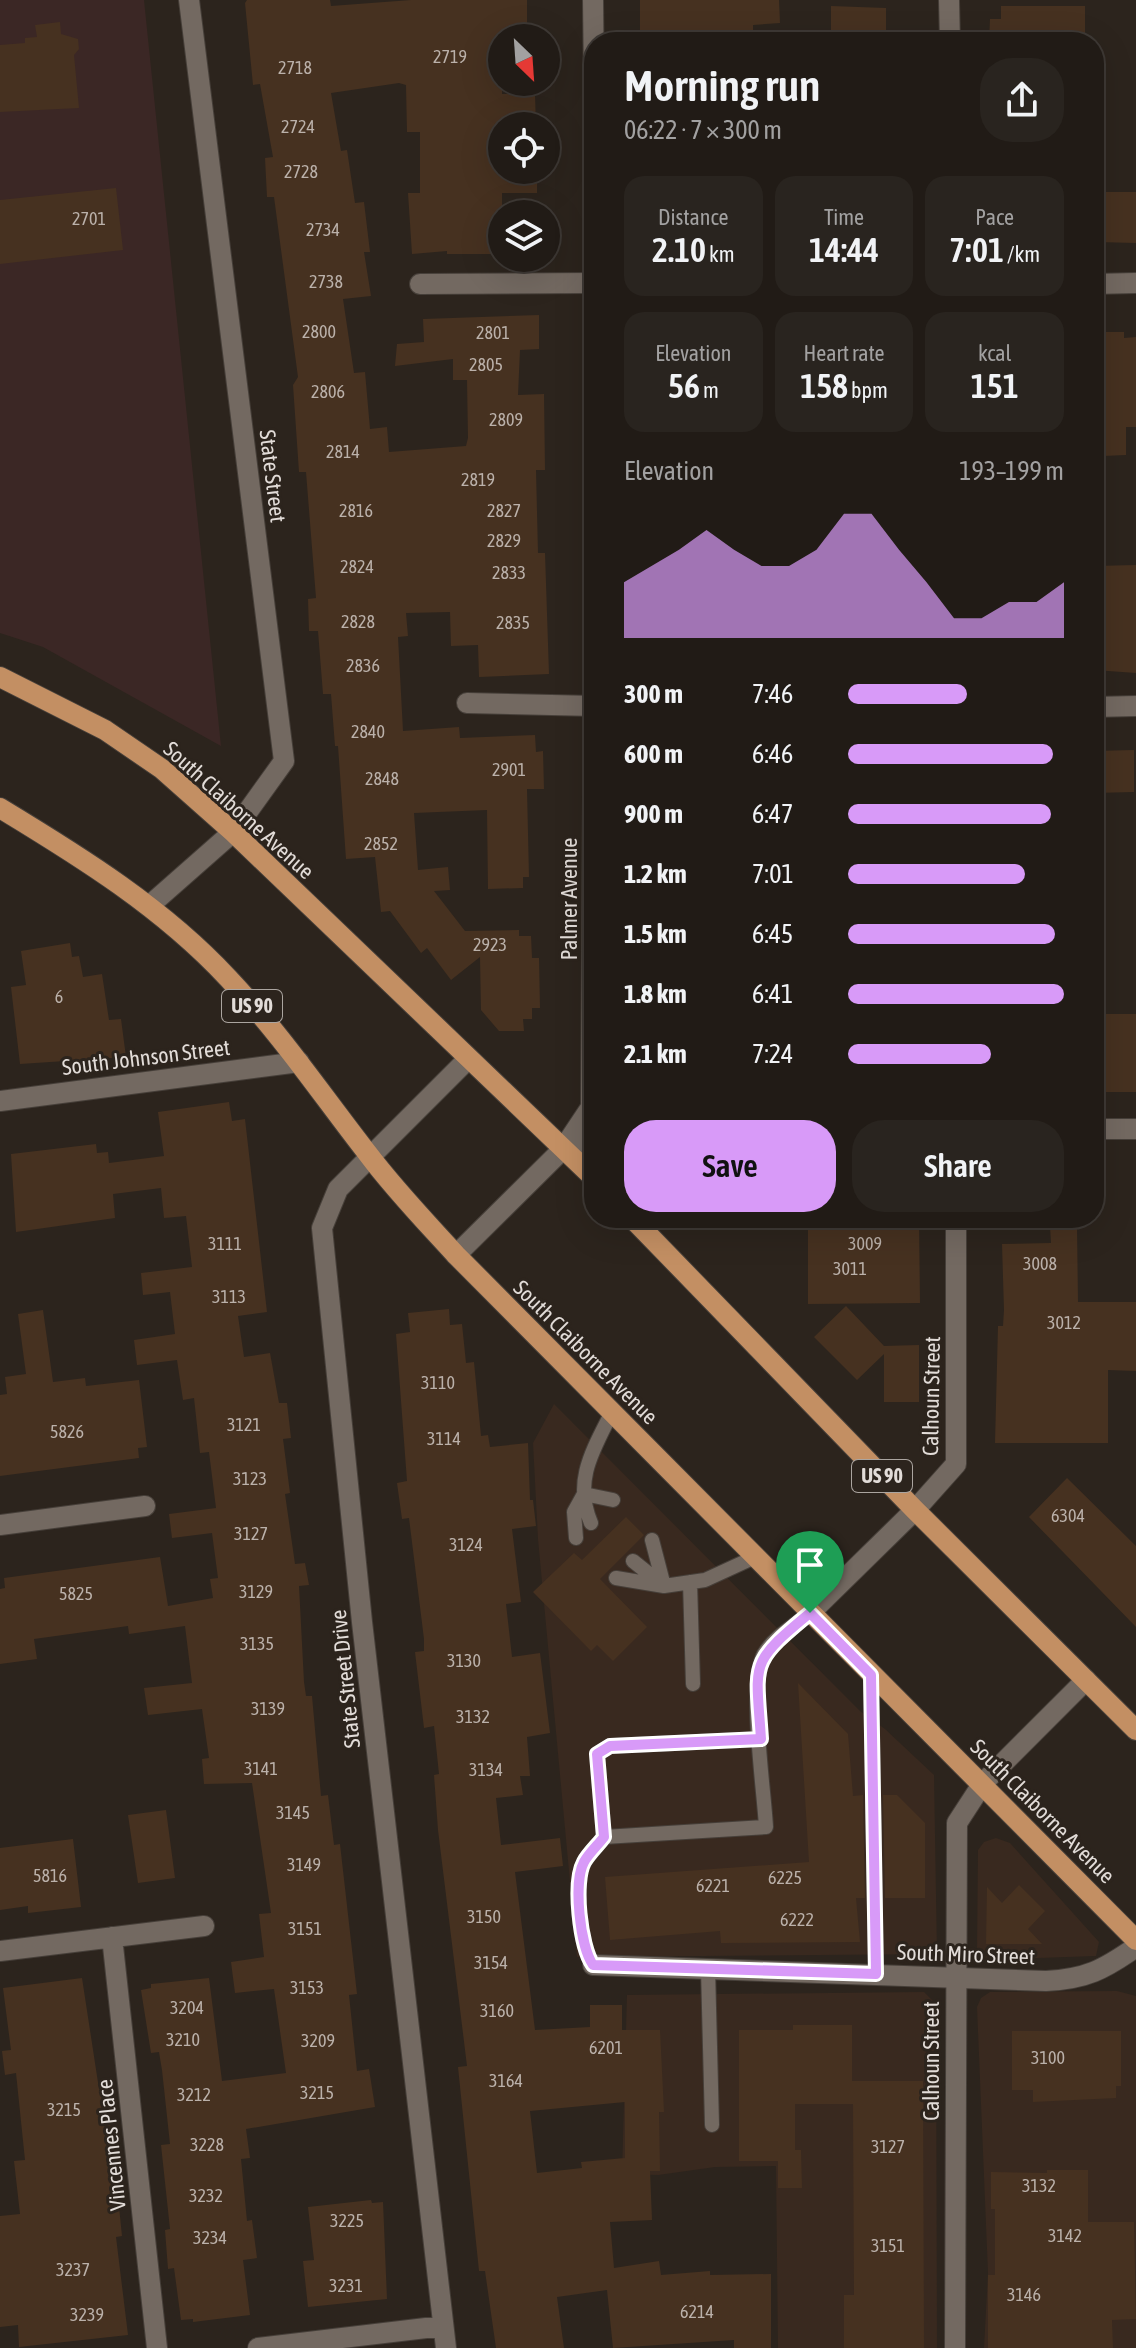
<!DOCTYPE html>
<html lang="en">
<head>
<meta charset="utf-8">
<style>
	:root { --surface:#211b16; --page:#29241f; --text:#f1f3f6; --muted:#a2a1a1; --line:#3e3935; --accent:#d89af8 }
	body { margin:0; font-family:"Asap Condensed",sans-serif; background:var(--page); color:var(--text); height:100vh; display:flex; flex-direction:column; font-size:30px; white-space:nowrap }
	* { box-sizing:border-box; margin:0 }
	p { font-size:26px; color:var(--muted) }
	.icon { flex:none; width:44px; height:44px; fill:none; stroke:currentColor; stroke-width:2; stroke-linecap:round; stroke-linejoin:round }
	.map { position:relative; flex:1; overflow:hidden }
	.drawer { position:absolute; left:584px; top:32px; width:520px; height:1196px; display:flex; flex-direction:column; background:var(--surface); border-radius:32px; box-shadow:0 8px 32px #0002,0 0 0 2px var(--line) }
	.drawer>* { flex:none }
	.needle { width:52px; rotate:155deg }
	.fabs { position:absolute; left:488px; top:24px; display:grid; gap:16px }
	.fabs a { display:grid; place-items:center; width:72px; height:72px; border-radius:50%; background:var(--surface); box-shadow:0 8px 32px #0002,0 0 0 2px var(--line); font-size:40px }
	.pin { position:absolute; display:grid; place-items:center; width:68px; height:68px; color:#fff; margin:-82px -34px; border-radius:50% 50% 50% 0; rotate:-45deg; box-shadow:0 0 8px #0007 }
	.pin .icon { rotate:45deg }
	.round { display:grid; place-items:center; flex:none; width:84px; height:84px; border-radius:32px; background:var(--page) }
	.overview { display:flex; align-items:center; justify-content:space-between; height:136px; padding:0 40px }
	h1 { font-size:44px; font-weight:600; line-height:60px }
	.figures { display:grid; grid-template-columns:repeat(3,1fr); gap:12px; height:136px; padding:8px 40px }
	.figures div { display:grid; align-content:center; border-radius:20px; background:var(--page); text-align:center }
	.figures b { font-size:34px; font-weight:600 }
	.figures small { font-size:22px; font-weight:400 }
	.figures p { font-size:22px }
	.chart { height:224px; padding:16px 40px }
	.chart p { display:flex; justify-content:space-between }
	.chart svg { width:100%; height:144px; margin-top:8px; fill:var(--accent); opacity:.7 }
	.cta { display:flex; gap:16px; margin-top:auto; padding:16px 40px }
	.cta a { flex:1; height:92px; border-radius:32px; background:var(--accent); color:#111; font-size:32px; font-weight:600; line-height:92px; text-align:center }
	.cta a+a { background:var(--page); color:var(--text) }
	ul { padding:0 40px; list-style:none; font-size:26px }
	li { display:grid; grid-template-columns:128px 96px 1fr; align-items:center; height:60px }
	li i { height:20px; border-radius:10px; background:var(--accent) }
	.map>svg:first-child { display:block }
	.commercial { fill:#39291f }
	.education { fill:#3b2725 }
	.building { fill:#463120; fill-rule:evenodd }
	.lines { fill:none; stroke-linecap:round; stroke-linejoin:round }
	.lane-casing { stroke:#463f39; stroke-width:16 }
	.street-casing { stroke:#463f39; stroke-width:22 }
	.primary-casing { stroke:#463f39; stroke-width:22 }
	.lane { stroke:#736961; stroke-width:14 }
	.street { stroke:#736961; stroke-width:20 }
	.primary { stroke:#c38f63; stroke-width:20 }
	.route-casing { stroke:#fff; stroke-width:16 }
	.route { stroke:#d89af8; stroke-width:10 }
	.labels { text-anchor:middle; stroke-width:6; stroke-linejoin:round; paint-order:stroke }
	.number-label { font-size:18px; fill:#bbb1aa }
	.shield { fill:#2c241d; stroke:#aba5a0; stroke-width:2 }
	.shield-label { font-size:20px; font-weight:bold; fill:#e2dcd8 }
	.street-label { font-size:22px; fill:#e2dcd8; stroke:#2c241d }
</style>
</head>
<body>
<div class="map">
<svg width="1136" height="2348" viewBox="0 0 1136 2348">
	<rect width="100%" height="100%" fill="#2c241d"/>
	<!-- commercial -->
	<path class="commercial" d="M 554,1404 L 860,1711 L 885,1729 L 934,1775 L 937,1954 L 577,1957 L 538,1539 L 533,1443 Z
		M 996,1838 L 1010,1843 L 1099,1942 L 1096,1956 L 981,1960 L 977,1951 L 978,1850 L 984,1842 Z
		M 1117,1991 L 1136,1996 L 1136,2348 L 984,2348 L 988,2273 L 977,2007 L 981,1998 L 990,1992 Z
		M 924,1992 L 936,2004 L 937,2348 L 778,2348 L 776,2166 L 715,2167 L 658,2175 L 622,2174 L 627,1995 Z"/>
	<!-- education -->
	<path class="education" d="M 0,0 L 144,0 L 221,746 L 43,647 L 0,633 Z"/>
	<!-- building -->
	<path class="building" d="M 247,0 L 330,0 L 331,6 L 411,0 L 527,0 L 527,38 L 502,38 L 502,94 L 535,94 L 536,126 L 502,126 L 502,170 L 537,170 L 537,193 L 502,193 L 502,254 L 447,254 L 447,251 L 412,254 L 408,193 L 420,193 L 420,132 L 407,132 L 406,85 L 399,83 L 331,93 L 341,151 L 347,150 L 355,203 L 364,202 L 370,252 L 364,252 L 371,296 L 343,299 L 354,373 L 365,372 L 370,429 L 387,427 L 389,452 L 466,446 L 468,438 L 467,380 L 453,380 L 453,359 L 395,366 L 397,344 L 424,342 L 423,319 L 539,315 L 539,349 L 520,350 L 518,395 L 544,394 L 545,470 L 536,470 L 538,553 L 545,553 L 549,674 L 479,677 L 478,645 L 451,646 L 450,612 L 406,613 L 408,636 L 398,637 L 403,731 L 459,727 L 460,738 L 535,735 L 536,752 L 543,751 L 544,789 L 527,789 L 529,877 L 523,877 L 523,888 L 488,889 L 487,810 L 414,813 L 418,870 L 448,867 L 450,890 L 434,891 L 465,931 L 519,930 L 519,936 L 531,936 L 532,958 L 539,958 L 540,1008 L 532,1008 L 532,1019 L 523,1019 L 524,1031 L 499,1031 L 481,1010 L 480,957 L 451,980 L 427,948 L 421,953 L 390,911 L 381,912 L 375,857 L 346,859 L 338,746 L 335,746 L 331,694 L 323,694 L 318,631 L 309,631 L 308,599 L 316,598 L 306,472 L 299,472 L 293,385 L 298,377 L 274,197 L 267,197 L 265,158 L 273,157 L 260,84 L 253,85 L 245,3 Z
		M 640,0 L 779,0 L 780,23 L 753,25 L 753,42 L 640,42 Z
		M 831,6 L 886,8 L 886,42 L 846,42 L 846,30 L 831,30 Z
		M 1001,6 L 1085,6 L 1085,42 L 989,42 L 990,19 L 1001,19 Z
		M 60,22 L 61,34 L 78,39 L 79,49 L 74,55 L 79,108 L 0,112 L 0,45 L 25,43 L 25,38 L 37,37 L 35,25 Z
		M 116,188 L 123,250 L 0,264 L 0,200 Z
		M 1098,192 L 1136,192 L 1136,243 L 1097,242 Z
		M 1097,332 L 1124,332 L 1124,338 L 1136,337 L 1136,427 L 1126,427 L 1126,455 L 1103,456 L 1103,399 L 1094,399 Z
		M 1136,565 L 1136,673 L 1094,670 L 1094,566 Z
		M 1134,750 L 1134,792 L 1094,793 L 1094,751 Z
		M 70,943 L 72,957 L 79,956 L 83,977 L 102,974 L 109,1020 L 121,1019 L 126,1057 L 20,1064 L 11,987 L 26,985 L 21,951 Z
		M 1101,1014 L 1136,1014 L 1136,1092 L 1101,1092 Z
		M 229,1102 L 232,1121 L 245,1119 L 267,1312 L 238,1316 L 244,1357 L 270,1353 L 279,1403 L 287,1403 L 291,1438 L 283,1439 L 290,1493 L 285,1494 L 295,1564 L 305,1563 L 309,1585 L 299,1586 L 304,1682 L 306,1696 L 312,1696 L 321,1796 L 328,1795 L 334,1845 L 340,1844 L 357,1994 L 349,1995 L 357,2071 L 369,2069 L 375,2107 L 246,2129 L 250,2158 L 241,2159 L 247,2221 L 252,2220 L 257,2258 L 243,2260 L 250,2315 L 193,2322 L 193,2319 L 181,2320 L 174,2268 L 168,2269 L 165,2230 L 170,2229 L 161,2145 L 170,2144 L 162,2070 L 159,2052 L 151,2053 L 141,1990 L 151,1988 L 151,1984 L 209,1978 L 222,2081 L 286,2073 L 274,1989 L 235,1993 L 231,1962 L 264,1957 L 259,1914 L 271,1913 L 252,1783 L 204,1784 L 202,1759 L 209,1758 L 202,1709 L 148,1715 L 144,1688 L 192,1683 L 185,1626 L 129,1634 L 128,1626 L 34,1639 L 37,1659 L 0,1664 L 0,1589 L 5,1588 L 4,1578 L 160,1557 L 168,1606 L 213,1598 L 210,1579 L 218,1578 L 212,1533 L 172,1538 L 169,1514 L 216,1508 L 209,1452 L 200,1453 L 194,1398 L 183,1400 L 177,1360 L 137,1365 L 134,1340 L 175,1334 L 170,1292 L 143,1295 L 141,1273 L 192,1267 L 186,1216 L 164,1218 L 161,1188 L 113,1194 L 115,1218 L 16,1232 L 11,1154 L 96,1144 L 97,1153 L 108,1152 L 109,1163 L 164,1156 L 158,1112 Z
		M 808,1219 L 919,1219 L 920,1303 L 808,1304 Z
		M 1050,1226 L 1077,1226 L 1078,1302 L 1136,1302 L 1136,1371 L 1108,1370 L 1108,1443 L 995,1443 L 998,1326 L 1003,1326 L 1004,1310 L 1002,1244 L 1051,1243 Z
		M 846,1306 L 884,1346 L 919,1345 L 919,1402 L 884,1402 L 884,1354 L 857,1380 L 814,1337 Z
		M 449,1309 L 450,1325 L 462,1324 L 466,1363 L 474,1362 L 481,1436 L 488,1435 L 490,1447 L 528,1443 L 530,1500 L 533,1500 L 536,1526 L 512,1529 L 521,1602 L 506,1604 L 512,1657 L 540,1653 L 550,1733 L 527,1737 L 530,1776 L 520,1776 L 523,1795 L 496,1798 L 501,1845 L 560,1838 L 563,1866 L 515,1872 L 535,2030 L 590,2027 L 590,2005 L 622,2005 L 622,2030 L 660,2030 L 664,2112 L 659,2112 L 660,2171 L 650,2171 L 652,2220 L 610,2222 L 614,2268 L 659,2261 L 661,2275 L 710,2271 L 710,2275 L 771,2274 L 771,2348 L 734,2348 L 734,2340 L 613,2348 L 607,2290 L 557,2297 L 564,2348 L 496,2348 L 485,2271 L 479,2271 L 458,2067 L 467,2066 L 438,1830 L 434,1775 L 439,1774 L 434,1726 L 424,1728 L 415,1652 L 424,1651 L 424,1639 L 409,1518 L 402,1519 L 397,1483 L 407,1481 L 396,1334 L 410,1332 L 408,1313 ZM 625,2102 L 625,2158 L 581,2162 L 582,2168 L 537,2173 L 530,2111 Z
		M 43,1310 L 53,1382 L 85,1378 L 86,1386 L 139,1380 L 147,1447 L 138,1448 L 139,1458 L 0,1476 L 0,1395 L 7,1394 L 5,1377 L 26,1374 L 18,1314 Z
		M 1067,1478 L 1136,1546 L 1136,1627 L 1029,1517 Z
		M 626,1517 L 644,1535 L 600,1579 L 647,1627 L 613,1661 L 597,1645 L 591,1651 L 533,1592 L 574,1553 L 582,1560 Z
		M 798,1683 L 848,1734 L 853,1796 L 863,1795 L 865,1898 L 856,1898 L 860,1942 L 721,1943 L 720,1931 L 610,1940 L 605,1877 L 809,1862 Z
		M 883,1795 L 897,1795 L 925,1823 L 925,1898 L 885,1898 Z
		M 166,1810 L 175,1878 L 138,1883 L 128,1815 Z
		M 73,1839 L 81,1907 L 28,1913 L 28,1906 L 0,1910 L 0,1848 Z
		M 1019,1885 L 1045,1911 L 1028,1929 L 1042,1944 L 986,1944 L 987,1887 L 1002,1903 Z
		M 82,1978 L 99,2089 L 107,2089 L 122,2236 L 116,2237 L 128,2335 L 19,2347 L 18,2325 L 0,2327 L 0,2216 L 20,2214 L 14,2161 L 25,2160 L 16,2073 L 5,2075 L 2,2051 L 11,2050 L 3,1988 Z
		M 793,2025 L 852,2025 L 852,2081 L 923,2081 L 924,2348 L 844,2348 L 844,2295 L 854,2295 L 853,2104 L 795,2104 L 795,2150 L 801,2150 L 802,2188 L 778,2188 L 778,2161 L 739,2161 L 739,2030 L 793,2030 Z
		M 1012,2031 L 1121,2031 L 1121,2086 L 1116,2086 L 1116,2098 L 1033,2102 L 1033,2090 L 1012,2090 Z
		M 1047,2170 L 1088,2170 L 1088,2222 L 1134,2222 L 1136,2319 L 1112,2320 L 1113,2348 L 988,2348 L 988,2275 L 995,2275 L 995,2209 L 991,2209 L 991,2172 L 1047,2173 Z
		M 371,2200 L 372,2203 L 383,2202 L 387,2299 L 308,2307 L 303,2261 L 314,2260 L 308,2207 Z"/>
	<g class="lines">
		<defs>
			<path id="lane" d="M 591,1523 C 573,1481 593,1450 612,1412
				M 576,1538 L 574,1512 L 584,1494 L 613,1500
				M 633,1561 L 664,1586 L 705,1580 L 755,1557
				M 616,1578 L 664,1586 L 652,1540
				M 690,1582 L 693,1684
				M 871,1675 L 876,1974
				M 761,1739 L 610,1746 L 597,1754 L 604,1837 L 766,1827 C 764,1789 748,1683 764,1654 C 773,1638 796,1624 810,1613
				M 593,1965 C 580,1946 573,1882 584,1862 C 590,1853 598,1845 604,1837
				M 708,1969 L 712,2125"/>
			<path id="street" d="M 593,0 L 594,85
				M 949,0 L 950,42
				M 420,284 L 594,283
				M 1094,284 L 1136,283
				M 467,703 L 594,706
				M 1094,707 L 1136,706
				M 149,906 L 233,832 L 284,761 L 189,0
				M 0,1101 L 299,1062
				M 1094,1129 L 1136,1129
				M 563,1149 L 594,1142
				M 456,1255 L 563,1149 L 591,1107 L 594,641
				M 0,1525 L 145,1506
				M 810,1613 L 915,1510 L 956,1464 L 956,1218
				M 112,1937 L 157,2348
				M 0,1951 L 204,1926
				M 593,1965 L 1046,1981 C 1086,1979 1103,1970 1136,1947
				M 258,2348 L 443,2326
				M 446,2348 L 362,1622 L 322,1228 L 338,1189 L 467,1060
				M 955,2348 L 957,1823 L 983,1783 L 1086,1680"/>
			<path id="primary" d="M 0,677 L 105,730 L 162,769 L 233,832 L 594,1178
				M 0,808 C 81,857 163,908 228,978 C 280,1033 322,1095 368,1154 C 395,1190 426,1222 456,1255 L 1136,1940
				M 632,1218 L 915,1510 L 1136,1730"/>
		</defs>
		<!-- lane casing -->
		<use href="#lane" class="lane-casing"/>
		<!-- street casing -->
		<use href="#street" class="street-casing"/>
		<!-- primary casing -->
		<use href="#primary" class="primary-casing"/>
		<!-- lane -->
		<use href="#lane" class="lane"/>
		<!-- street -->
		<use href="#street" class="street"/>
		<!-- primary -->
		<use href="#primary" class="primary"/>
	</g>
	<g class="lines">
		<defs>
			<path id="route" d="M 810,1613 L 871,1675 L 876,1974 L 593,1965 C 580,1946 573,1882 584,1862 C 589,1853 598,1845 604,1837 L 597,1754 L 610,1746 L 761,1739 C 756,1662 748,1664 810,1613 Z"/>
		</defs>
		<!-- route casing -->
		<use href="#route" class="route-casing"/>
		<!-- route -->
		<use href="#route" class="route"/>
	</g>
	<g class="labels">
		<!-- number labels -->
		<g class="number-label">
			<text x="450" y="63">2719</text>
			<text x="295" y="74">2718</text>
			<text x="298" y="133">2724</text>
			<text x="301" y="178">2728</text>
			<text x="89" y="225">2701</text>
			<text x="323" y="236">2734</text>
			<text x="326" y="288">2738</text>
			<text x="319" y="338">2800</text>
			<text x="493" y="339">2801</text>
			<text x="486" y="371">2805</text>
			<text x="328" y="398">2806</text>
			<text x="506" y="426">2809</text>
			<text x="343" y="458">2814</text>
			<text x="478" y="486">2819</text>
			<text x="356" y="517">2816</text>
			<text x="504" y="517">2827</text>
			<text x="504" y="547">2829</text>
			<text x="357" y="573">2824</text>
			<text x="509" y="579">2833</text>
			<text x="358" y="628">2828</text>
			<text x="513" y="629">2835</text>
			<text x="363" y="672">2836</text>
			<text x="368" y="738">2840</text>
			<text x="509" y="776">2901</text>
			<text x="382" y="785">2848</text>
			<text x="381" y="850">2852</text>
			<text x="490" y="951">2923</text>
			<text x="59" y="1003">6</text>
			<text x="225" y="1250">3111</text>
			<text x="865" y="1250">3009</text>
			<text x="1040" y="1270">3008</text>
			<text x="850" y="1275">3011</text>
			<text x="229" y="1303">3113</text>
			<text x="1064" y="1329">3012</text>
			<text x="438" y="1389">3110</text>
			<text x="244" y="1431">3121</text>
			<text x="67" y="1438">5826</text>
			<text x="444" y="1445">3114</text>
			<text x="250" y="1485">3123</text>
			<text x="1068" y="1522">6304</text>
			<text x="251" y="1540">3127</text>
			<text x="466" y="1551">3124</text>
			<text x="256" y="1598">3129</text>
			<text x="76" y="1600">5825</text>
			<text x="257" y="1650">3135</text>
			<text x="464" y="1667">3130</text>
			<text x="268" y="1715">3139</text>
			<text x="473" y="1723">3132</text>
			<text x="261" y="1775">3141</text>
			<text x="486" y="1776">3134</text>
			<text x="293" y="1819">3145</text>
			<text x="304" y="1871">3149</text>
			<text x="50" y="1882">5816</text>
			<text x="785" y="1884">6225</text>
			<text x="713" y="1892">6221</text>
			<text x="484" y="1923">3150</text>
			<text x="797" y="1926">6222</text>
			<text x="305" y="1935">3151</text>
			<text x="491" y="1969">3154</text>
			<text x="307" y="1994">3153</text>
			<text x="187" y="2014">3204</text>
			<text x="497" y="2017">3160</text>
			<text x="183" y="2046">3210</text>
			<text x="318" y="2047">3209</text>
			<text x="606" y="2054">6201</text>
			<text x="1048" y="2064">3100</text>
			<text x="506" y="2087">3164</text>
			<text x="317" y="2099">3215</text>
			<text x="194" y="2101">3212</text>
			<text x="64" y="2116">3215</text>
			<text x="207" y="2151">3228</text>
			<text x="888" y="2153">3127</text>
			<text x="1039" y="2192">3132</text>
			<text x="206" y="2202">3232</text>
			<text x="347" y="2227">3225</text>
			<text x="1065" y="2242">3142</text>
			<text x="210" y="2244">3234</text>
			<text x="888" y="2252">3151</text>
			<text x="73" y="2276">3237</text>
			<text x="346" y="2292">3231</text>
			<text x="1024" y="2301">3146</text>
			<text x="697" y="2318">6214</text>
			<text x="87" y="2321">3239</text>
		</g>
		<!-- shield labels -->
		<g class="shield">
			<rect x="222" y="990" width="60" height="32" rx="6"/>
			<rect x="852" y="1460" width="60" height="32" rx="6"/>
		</g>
		<g class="shield-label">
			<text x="252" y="1013">US 90</text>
			<text x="882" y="1483">US 90</text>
		</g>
		<!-- street labels -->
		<g class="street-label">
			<text transform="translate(273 476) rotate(83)" y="8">State Street</text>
			<text transform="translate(239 810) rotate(42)" y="8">South Claiborne Avenue</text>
			<text transform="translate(569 899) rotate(-90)" y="8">Palmer Avenue</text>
			<text transform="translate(146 1057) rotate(-7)" y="8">South Johnson Street</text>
			<text transform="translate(586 1352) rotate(45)" y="8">South Claiborne Avenue</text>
			<text transform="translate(931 1396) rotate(-89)" y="8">Calhoun Street</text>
			<text transform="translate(345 1679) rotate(-96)" y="8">State Street Drive</text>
			<text transform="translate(1043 1811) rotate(45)" y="8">South Claiborne Avenue</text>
			<text transform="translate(966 1954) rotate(2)" y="8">South Miro Street</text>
			<text transform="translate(931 2061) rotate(-90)" y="8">Calhoun Street</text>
			<text transform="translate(111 2145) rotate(-96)" y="8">Vincennes Place</text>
		</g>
	</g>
</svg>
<div class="fabs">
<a><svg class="needle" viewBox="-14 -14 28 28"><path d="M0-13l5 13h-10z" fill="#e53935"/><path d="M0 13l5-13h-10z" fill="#a2a1a1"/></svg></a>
<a><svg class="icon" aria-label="locate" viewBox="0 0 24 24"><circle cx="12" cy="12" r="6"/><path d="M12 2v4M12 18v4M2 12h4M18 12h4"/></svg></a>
<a><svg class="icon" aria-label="layers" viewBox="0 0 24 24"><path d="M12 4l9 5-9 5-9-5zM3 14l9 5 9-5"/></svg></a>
</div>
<div class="pin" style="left:810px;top:1613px;background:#1e9e55"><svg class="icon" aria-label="arrive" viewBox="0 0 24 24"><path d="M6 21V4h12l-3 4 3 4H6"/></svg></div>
<section class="drawer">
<div class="overview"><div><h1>Morning run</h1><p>06:22 · 7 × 300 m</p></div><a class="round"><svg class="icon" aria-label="share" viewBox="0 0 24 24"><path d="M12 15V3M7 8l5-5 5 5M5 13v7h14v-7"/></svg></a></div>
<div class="figures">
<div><p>Distance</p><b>2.10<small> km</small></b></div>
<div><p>Time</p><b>14:44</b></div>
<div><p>Pace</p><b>7:01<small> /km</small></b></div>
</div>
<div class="figures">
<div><p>Elevation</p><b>56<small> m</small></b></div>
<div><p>Heart rate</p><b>158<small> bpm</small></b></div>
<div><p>kcal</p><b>151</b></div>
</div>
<div class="chart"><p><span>Elevation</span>193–199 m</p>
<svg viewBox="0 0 160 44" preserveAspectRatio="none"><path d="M0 44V27L10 22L20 17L30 11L40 17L50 22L60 22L70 17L80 6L90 6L100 17L110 27L120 38L130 38L140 33L150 33L160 27V44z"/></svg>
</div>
<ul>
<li><b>300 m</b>7:46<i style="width:55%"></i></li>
<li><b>600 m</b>6:46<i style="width:95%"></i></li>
<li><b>900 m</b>6:47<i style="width:94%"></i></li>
<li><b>1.2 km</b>7:01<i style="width:82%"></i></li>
<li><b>1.5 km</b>6:45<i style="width:96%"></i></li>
<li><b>1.8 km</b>6:41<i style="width:100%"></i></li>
<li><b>2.1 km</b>7:24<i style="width:66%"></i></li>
</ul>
<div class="cta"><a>Save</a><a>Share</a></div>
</section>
</div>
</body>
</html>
